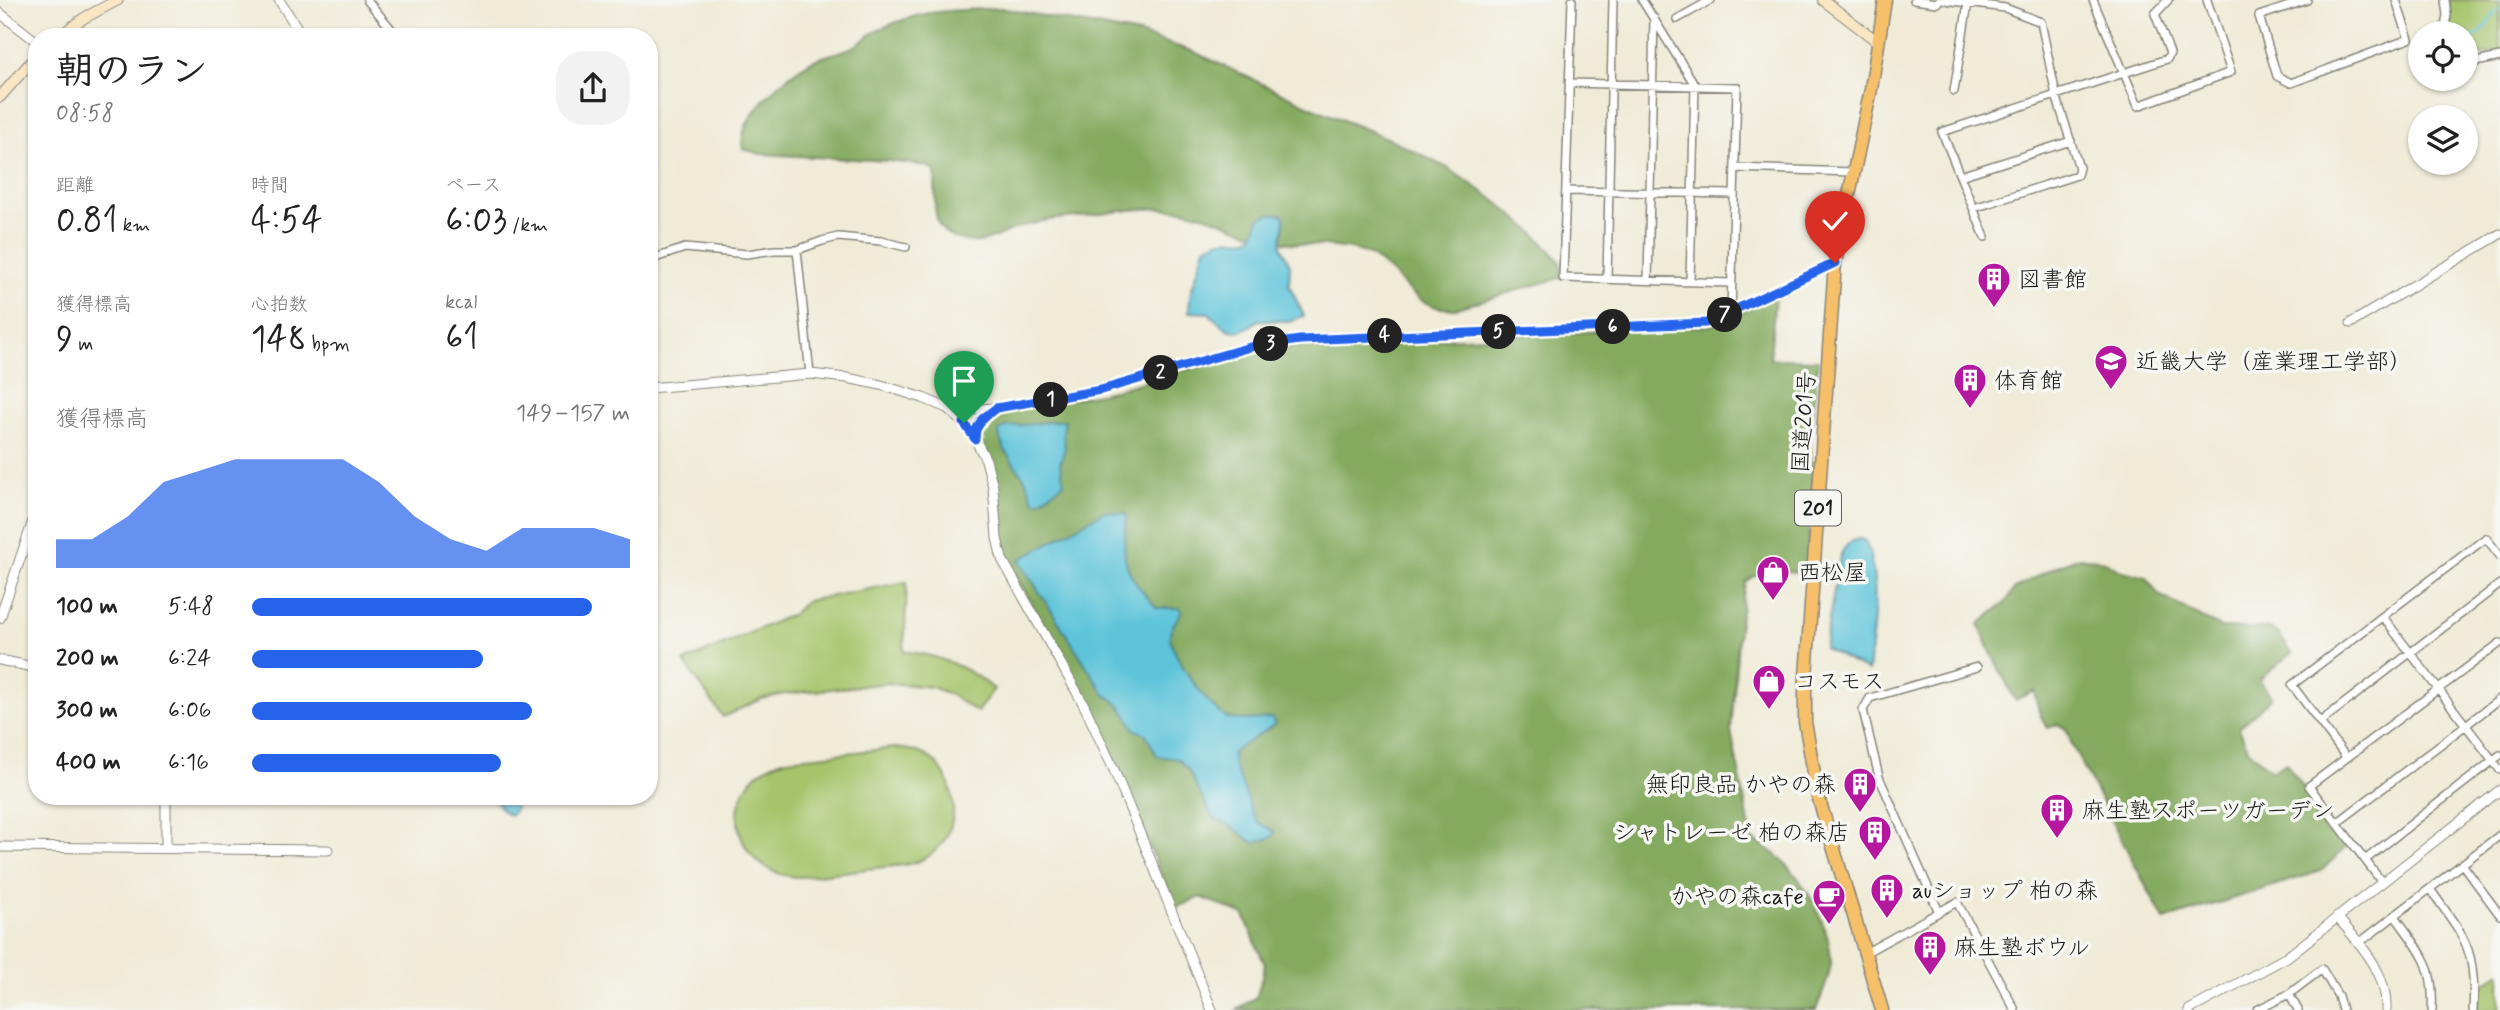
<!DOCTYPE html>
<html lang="ja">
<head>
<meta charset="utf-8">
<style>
	:root { --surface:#fff; --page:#f2f2f2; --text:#222; --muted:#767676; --accent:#2563eb }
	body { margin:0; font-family:Mynerve,"Klee One",sans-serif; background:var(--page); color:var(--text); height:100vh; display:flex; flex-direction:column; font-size:26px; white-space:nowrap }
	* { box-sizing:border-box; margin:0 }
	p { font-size:23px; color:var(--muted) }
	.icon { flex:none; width:38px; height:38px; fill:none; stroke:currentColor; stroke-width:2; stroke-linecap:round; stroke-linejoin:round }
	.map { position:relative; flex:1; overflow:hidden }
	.side { position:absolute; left:28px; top:28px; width:630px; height:777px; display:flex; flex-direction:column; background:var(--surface); border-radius:28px; box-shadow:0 2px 5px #0004 }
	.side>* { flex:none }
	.tools { position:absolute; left:2408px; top:21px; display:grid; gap:14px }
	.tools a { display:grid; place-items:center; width:70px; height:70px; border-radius:50%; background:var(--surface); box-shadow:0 2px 5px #0004; font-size:35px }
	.pin { position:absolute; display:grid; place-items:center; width:60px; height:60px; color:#fff; margin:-72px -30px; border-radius:50% 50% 50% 0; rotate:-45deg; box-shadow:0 0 7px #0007 }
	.pin .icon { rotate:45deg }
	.km { position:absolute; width:35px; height:35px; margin:-18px; border-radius:50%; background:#222; color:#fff; font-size:19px; line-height:35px; text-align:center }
	.round { display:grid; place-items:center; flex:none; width:74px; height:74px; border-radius:28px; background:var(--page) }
	.headline { display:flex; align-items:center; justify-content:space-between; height:119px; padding:0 28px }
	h1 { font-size:38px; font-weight:600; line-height:52px }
	.figures { display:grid; grid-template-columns:repeat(3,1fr); gap:10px; height:119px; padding:7px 28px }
	.figures div { display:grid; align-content:center }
	.figures b { font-size:35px; font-weight:600 }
	.figures small { font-size:19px; font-weight:400 }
	.figures p { font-size:19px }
	.chart { height:196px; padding:14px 28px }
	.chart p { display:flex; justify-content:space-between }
	.chart svg { width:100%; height:126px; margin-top:7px; fill:var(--accent); opacity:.7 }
	ul { padding:0 28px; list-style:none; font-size:23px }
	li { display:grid; grid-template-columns:112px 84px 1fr; align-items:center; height:52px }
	li i { height:18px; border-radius:9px; background:var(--accent) }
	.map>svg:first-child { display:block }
	.green { fill:#a6c46b; stroke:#617044; stroke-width:2 }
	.forest { fill:#84aa5f; stroke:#50633e; stroke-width:2 }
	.water { fill:#5dc4da; stroke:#3c707b; stroke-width:2 }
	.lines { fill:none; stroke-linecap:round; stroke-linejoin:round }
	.stream { stroke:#5dc4da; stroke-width:2.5 }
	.minor-casing { stroke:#86847a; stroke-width:10 }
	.tertiary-casing { stroke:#86847a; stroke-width:11 }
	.secondary-casing { stroke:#86847a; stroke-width:12 }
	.trunk-casing { stroke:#86847a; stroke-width:15 }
	.minor { stroke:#fff; stroke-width:7 }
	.tertiary { stroke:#fff; stroke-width:9 }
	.secondary { stroke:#fbe6c4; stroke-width:10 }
	.trunk { stroke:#f6c06b; stroke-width:12 }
	.route-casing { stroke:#fff; stroke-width:14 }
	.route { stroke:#2563eb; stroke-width:9 }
	.labels { text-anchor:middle; stroke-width:7; stroke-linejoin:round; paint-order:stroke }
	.shield { fill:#f6f6f2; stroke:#5d5d5c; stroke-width:2 }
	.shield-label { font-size:21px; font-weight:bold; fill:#1c1c1c }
	.poi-label { font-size:23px; fill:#1c1c1c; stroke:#f6f6f2; text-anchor:start }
	.street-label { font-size:23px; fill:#1c1c1c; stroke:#f6f6f2 }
</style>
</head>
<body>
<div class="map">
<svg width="2500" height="1010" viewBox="0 0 2500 1010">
	<rect width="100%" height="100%" fill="#f6f6f2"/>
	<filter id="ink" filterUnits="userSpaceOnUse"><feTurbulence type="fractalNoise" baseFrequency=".0143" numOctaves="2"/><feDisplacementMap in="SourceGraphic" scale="14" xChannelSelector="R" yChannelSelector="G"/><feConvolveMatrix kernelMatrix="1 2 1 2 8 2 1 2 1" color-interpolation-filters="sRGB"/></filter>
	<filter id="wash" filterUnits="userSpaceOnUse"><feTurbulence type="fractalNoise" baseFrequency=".00686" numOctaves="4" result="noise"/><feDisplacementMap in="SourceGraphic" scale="28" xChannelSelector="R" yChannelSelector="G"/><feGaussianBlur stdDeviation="1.57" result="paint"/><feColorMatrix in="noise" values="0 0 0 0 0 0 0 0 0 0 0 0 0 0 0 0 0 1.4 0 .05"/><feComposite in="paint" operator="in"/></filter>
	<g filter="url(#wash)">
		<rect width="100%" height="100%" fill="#f0ebd7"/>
		<!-- green -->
		<path class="green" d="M 2449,0 L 2500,0 L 2500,51 L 2466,59 L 2466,33 L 2450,33 Z
			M 907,582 L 904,651 C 938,655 968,667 994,689 L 977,712 L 949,694 L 932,687 L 888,683 L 785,694 L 761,699 L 723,717 L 684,662 L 793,614 L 806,601 Z
			M 895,748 C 909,749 924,752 935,762 C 962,790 960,841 923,859 C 909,866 891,866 876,868 C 851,871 826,874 801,877 C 728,876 712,779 787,759 Z
			M 2500,972 L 2500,1010 L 2477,1010 L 2478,988 Z"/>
		<!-- forest -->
		<path class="forest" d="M 1001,8 L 1139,34 L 1192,51 L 1316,109 L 1392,140 L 1446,167 L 1492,198 L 1534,233 L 1560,261 L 1563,277 L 1453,309 C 1410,308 1404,276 1371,256 C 1348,243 1300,247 1272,240 C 1239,231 1205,210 1171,209 C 1143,207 1114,212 1086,216 C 1071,218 1054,218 1039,222 C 1029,225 1018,227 1009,231 C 999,235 990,242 979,242 C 967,243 948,238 941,228 C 931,213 937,188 935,171 L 927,166 L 888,161 L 760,154 L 743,149 C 736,117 786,75 812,61 C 825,55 840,53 853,47 C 861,43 867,36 875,32 C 888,24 905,19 920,15 C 946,9 975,10 1001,8 Z
			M 1775,296 L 1770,359 L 1818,360 L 1810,438 L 1813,476 L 1806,573 L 1767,569 L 1745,582 L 1739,628 L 1731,731 L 1752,839 C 1761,845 1771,850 1779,857 C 1805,880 1831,928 1831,963 C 1830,978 1821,996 1816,1010 L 1237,1010 L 1257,996 L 1265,965 L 1244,915 L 1201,897 L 1175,908 L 1116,765 L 1088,702 L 1008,562 L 1000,538 L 995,474 L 979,440 L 985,421 L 997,411 L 1100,394 L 1250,352 L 1294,346 L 1709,326 Z
			M 2080,557 L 2104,561 L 2119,570 L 2146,577 L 2159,595 L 2221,628 L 2267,628 L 2278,633 L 2292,653 L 2259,680 L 2272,697 L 2239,728 L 2248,749 L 2272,771 L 2286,763 L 2346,847 L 2321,871 L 2164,920 L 2072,745 L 2067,730 L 2058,724 L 2048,728 L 2040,715 L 2034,691 L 2015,700 L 1992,655 L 1979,624 L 2005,603 L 2015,588 L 2059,565 Z"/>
		<!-- water -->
		<path class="water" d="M 1269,214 L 1282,214 L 1285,218 L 1281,246 L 1290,265 L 1289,285 L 1304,316 L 1289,321 L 1258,320 C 1237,339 1226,331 1209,313 L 1189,312 L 1190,295 L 1205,247 C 1210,245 1216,241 1221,240 C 1242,235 1253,251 1259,218 Z
			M 1065,420 L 1063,433 L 1065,448 L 1060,463 L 1064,483 L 1040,501 L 1035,501 C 1030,495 1030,487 1026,481 C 1017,466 999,449 999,431 L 1006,427 Z
			M 1105,511 L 1127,514 C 1121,563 1123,571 1157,608 L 1178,608 L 1182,611 C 1178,618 1171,626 1170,635 C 1169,653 1212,713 1228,718 C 1242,722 1258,719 1272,718 L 1275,724 L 1232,753 C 1233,772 1244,784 1248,801 C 1251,810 1251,813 1257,821 C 1263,827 1270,826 1275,833 L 1271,838 L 1254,843 L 1231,826 L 1212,817 L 1188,769 L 1178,759 L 1157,756 L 1146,734 L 1135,730 C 1127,715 1121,703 1105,695 L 1019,560 Z
			M 1861,539 L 1866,542 C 1881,582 1873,630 1868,671 L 1824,648 L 1840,556 C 1845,546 1849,540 1861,539 Z
			M 492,796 L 514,796 L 515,810 L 510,815 L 502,810 Z"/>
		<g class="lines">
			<!-- stream -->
			<path class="stream" d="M 2498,0 L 2498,1
				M 2472,38 L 2483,31 L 2498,8
				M 2466,42 L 2468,41"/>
		</g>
	</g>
	<g filter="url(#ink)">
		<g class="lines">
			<defs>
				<path id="minor" d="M 367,0 L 398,37
					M 1572,0 L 1563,278 L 1731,283
					M 1642,0 L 1695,85 L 1690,281
					M 1914,0 L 1937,3 L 1939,0
					M 1945,0 L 2005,8 L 2041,22 L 2056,95 L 2124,73 L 2093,0
					M 2168,0 L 2155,14 L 2170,53 L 2167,59 L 2124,73 L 2138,106 L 2231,72 L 2207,0
					M 2307,0 L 2259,16 L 2277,76 L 2291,83 L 2409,39 L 2396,0
					M 1677,19 L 1711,0
					M 2444,33 L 2447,15 L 2445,0
					M 2466,64 L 2500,57
					M 1569,83 L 1737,87 L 1731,313
					M 1954,91 L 1968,3
					M 1735,168 L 1852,172
					M 1960,176 L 2071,141
					M 1566,191 L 1734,194
					M 1974,208 L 2077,175 L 2079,168 L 2056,95 L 1942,132 L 1985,237
					M 797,250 L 810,374
					M 649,260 L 685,248 L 747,254 L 774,250 L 797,250 L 822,241 L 838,237 L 881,241 L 906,247
					M 1607,279 L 1613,0
					M 1648,280 L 1654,18
					M 2383,617 L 2500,770
					M 2320,722 L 2500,584
					M 2346,757 L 2292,685 L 2486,538 L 2500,556
					M 2337,823 L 2500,699
					M 2365,860 L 2500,755
					M 2462,864 L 2500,915
					M 2381,881 L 2309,786 L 2500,643
					M 2430,889 C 2464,937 2477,948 2473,1010
					M 1939,912 L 1879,777 L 1863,710 L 1870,698 L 1977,667
					M 2395,916 C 2420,951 2435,964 2432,1010
					M 2359,943 L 2500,835
					M 1865,953 L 1957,902 L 2015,1010
					M 2289,994 L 2298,1010
					M 2257,1010 L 2289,994 L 2322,969 L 2338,996 L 2342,1010"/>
				<path id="tertiary" d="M 279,0 L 303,37
					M 0,13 L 37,42
					M 2351,323 L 2500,234
					M 649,388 L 810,374 L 847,378 L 881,385 L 923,398 L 947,408 L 964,423 L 975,439 L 986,460 L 993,487 L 997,538 L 1002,559 L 1084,705 L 1114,770 L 1212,1010
					M 949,408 L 966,410 L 994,408
					M 975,439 L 977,430 L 982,419 L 996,408 L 1101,390 L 1250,347 L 1300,340 L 1706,323 L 1835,263
					M 0,618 L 37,509
					M 0,660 L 37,668
					M 0,847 L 328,850
					M 166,847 L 166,796
					M 2337,917 C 2360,944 2388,972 2386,1010
					M 2189,1010 L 2287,957 L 2500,790"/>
				<path id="secondary" d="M 1823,0 L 1878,42
					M 58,37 L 84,18 L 118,0
					M 0,97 L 37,55"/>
				<path id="trunk" d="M 1882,1010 L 1818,796 L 1805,722 L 1805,691 L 1835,263 L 1871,89 L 1885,0"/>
			</defs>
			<!-- minor casing -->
			<use href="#minor" class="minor-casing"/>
			<!-- tertiary casing -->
			<use href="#tertiary" class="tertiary-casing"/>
			<!-- secondary casing -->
			<use href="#secondary" class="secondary-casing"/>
			<!-- trunk casing -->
			<use href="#trunk" class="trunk-casing"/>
			<!-- minor -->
			<use href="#minor" class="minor"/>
			<!-- tertiary -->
			<use href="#tertiary" class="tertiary"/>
			<!-- secondary -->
			<use href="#secondary" class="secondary"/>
			<!-- trunk -->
			<use href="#trunk" class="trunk"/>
		</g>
	</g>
	<g class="lines" filter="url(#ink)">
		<defs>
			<path id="route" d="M 964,423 L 975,439 L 976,430 L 982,419 L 996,408 L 1101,390 L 1250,347 L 1300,340 L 1706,323 L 1835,263"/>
		</defs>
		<!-- route casing -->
		<use href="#route" class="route-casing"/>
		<!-- route -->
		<use href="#route" class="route"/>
	</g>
	<!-- icons -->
	<defs>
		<symbol id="building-pin" viewBox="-11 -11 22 30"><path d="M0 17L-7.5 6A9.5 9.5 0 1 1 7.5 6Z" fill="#b5179e" stroke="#f6f6f2"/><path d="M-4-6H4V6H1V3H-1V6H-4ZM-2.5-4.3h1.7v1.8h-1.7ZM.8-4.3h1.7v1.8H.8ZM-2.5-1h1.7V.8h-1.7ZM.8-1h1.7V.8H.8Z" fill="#fff"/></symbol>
		<symbol id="university-pin" viewBox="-11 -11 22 30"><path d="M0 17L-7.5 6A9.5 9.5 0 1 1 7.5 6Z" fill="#b5179e" stroke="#f6f6f2"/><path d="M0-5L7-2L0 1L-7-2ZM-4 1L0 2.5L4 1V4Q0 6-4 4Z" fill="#fff"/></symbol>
		<symbol id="shop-pin" viewBox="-11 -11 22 30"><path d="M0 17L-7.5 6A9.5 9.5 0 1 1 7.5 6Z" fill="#b5179e" stroke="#f6f6f2"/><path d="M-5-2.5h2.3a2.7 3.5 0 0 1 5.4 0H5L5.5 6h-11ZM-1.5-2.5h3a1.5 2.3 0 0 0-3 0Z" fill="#fff"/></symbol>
		<symbol id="cafe-pin" viewBox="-11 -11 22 30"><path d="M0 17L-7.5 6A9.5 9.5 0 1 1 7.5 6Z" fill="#b5179e" stroke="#f6f6f2"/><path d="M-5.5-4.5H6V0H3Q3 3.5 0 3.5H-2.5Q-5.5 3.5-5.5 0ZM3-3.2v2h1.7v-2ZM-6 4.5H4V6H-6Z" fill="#fff"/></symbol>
	</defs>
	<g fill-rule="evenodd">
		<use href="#building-pin" x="1975" y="260" width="38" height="52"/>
		<use href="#university-pin" x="2092" y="342" width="38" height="52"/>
		<use href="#building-pin" x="1951" y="361" width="38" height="52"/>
		<use href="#shop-pin" x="1754" y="553" width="38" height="52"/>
		<use href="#shop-pin" x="1750" y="662" width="38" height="52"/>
		<use href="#building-pin" x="1841" y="765" width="38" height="52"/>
		<use href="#building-pin" x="2038" y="791" width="38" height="52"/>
		<use href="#building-pin" x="1856" y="813" width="38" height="52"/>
		<use href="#building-pin" x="1868" y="871" width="38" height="52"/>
		<use href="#cafe-pin" x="1810" y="877" width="38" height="52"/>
		<use href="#building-pin" x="1911" y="928" width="38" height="52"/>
	</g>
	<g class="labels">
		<!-- shield labels -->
		<rect class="shield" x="1795" y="490.5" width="46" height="35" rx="5"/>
		<g class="shield-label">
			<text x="1818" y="515">201</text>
		</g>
		<!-- poi labels -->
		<g class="poi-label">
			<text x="2018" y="287">図書館</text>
			<text x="2136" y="369">近畿大学（産業理工学部）</text>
			<text x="1994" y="388">体育館</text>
			<text x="1798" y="580">西松屋</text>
			<text x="1794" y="689">コスモス</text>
			<text x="1836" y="792" text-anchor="end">無印良品 かやの森</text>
			<text x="2082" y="818">麻生塾スポーツガーデン</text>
			<text x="1850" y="840" text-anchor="end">シャトレーゼ 柏の森店</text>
			<text x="1912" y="898">auショップ 柏の森</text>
			<text x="1804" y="904" text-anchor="end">かやの森cafe</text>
			<text x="1954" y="955">麻生塾ボウル</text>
		</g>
		<!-- street labels -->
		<g class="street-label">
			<text transform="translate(1803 422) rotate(-86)" y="8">国道201号</text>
		</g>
	</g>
</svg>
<div class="tools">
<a><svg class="icon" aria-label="locate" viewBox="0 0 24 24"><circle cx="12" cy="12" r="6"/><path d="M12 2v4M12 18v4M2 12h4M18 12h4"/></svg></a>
<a><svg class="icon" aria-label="layers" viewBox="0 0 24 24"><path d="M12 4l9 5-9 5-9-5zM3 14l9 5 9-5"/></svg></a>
</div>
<div class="pin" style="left:964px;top:423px;background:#1e9e55"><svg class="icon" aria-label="arrive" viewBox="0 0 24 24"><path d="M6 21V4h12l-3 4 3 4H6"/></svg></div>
<div class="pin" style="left:1835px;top:263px;background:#d93025"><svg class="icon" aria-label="check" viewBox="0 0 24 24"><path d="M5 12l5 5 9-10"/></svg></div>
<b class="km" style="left:1051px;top:400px">1</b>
<b class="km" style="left:1161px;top:373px">2</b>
<b class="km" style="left:1271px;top:344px">3</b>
<b class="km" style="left:1385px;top:336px">4</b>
<b class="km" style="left:1499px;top:332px">5</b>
<b class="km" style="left:1613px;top:327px">6</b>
<b class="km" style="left:1725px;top:315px">7</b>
<section class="side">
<div class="headline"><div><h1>朝のラン</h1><p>08:58</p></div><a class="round"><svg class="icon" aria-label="share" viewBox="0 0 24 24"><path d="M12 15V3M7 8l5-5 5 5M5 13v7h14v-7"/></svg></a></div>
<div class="figures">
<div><p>距離</p><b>0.81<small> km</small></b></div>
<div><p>時間</p><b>4:54</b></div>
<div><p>ペース</p><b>6:03<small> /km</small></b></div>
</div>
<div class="figures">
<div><p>獲得標高</p><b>9<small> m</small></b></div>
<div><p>心拍数</p><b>148<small> bpm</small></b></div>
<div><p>kcal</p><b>61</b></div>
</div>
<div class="chart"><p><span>獲得標高</span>149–157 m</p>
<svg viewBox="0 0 160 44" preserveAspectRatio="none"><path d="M0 44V34L10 34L20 26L30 14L40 10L50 6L60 6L70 6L80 6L90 14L100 26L110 34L120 38L130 30L140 30L150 30L160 34V44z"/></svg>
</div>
<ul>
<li><b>100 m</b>5:48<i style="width:90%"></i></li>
<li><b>200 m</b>6:24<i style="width:61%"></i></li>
<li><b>300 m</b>6:06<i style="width:74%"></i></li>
<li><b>400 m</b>6:16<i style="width:66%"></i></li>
</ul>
</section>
</div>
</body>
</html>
